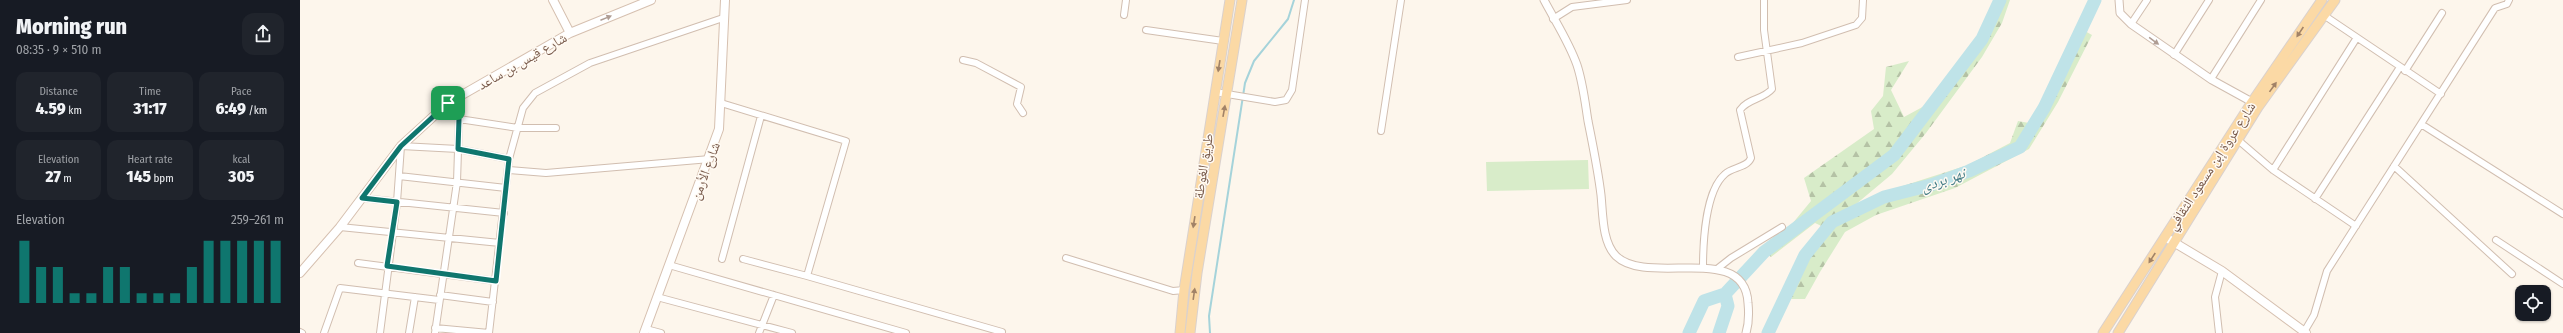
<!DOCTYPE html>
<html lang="en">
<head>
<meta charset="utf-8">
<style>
	:root { --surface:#171b24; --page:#20242c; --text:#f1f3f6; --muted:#9ea1a6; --accent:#0f766e }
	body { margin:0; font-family:"Fira Sans Condensed","Noto Naskh Arabic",sans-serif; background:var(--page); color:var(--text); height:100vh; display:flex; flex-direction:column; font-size:15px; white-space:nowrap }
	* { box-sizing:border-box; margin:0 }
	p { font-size:13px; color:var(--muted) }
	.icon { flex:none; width:22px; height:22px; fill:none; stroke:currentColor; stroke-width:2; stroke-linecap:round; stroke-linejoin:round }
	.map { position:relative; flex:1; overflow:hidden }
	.panel { display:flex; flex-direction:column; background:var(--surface); width:300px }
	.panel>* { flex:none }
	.controls { position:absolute; left:2215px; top:285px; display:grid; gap:8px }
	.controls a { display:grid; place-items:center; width:36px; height:36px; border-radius:8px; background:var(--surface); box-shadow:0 1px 3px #0004; font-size:20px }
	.pin { position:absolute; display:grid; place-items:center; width:34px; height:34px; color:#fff; margin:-17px; border-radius:8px; box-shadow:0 2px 6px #0006 }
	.round { display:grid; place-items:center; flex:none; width:42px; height:42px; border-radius:12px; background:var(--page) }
	.head { display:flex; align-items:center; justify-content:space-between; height:68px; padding:0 16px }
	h1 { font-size:22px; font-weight:800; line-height:30px }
	.metrics { display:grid; grid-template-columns:repeat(3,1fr); gap:6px; height:68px; padding:4px 16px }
	.metrics div { display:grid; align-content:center; border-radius:10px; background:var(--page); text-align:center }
	.metrics b { font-size:17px; font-weight:800 }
	.metrics small { font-size:11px; font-weight:400 }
	.metrics p { font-size:11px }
	.chart { height:112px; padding:8px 16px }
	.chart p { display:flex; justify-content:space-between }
	.chart svg { width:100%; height:72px; margin-top:4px; stroke:var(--accent); stroke-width:6 }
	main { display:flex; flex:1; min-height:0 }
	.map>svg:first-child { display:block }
	.forest { fill:url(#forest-firs) }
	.pitch { fill:#d8ecc9 }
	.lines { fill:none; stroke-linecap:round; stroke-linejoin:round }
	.stream { stroke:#a5d3da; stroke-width:2 }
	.river { stroke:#bfe3e8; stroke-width:13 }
	.minor-casing { stroke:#d1beb0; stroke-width:8 }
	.tertiary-casing { stroke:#d1beb0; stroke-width:9 }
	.secondary-casing { stroke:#d6c0b0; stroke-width:10 }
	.primary-casing { stroke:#dad1cd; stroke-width:11 }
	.minor { stroke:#fff; stroke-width:6 }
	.tertiary { stroke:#fff; stroke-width:7 }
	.secondary { stroke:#fff; stroke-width:8 }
	.primary { stroke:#fbd9a5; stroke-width:9 }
	.oneway { fill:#af9d94 }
	.oneway2 { fill:#a18267 }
	.route-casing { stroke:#fff; stroke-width:8 }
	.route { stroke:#0f766e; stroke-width:5 }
	.labels { text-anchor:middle; stroke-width:3; stroke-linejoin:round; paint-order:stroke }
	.street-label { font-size:14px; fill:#7a5c4d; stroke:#fffaf3 }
	.water-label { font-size:15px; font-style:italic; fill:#437c86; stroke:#fffaf3 }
</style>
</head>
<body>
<main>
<section class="panel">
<div class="head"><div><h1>Morning run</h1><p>08:35 · 9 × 510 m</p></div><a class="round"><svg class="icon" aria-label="share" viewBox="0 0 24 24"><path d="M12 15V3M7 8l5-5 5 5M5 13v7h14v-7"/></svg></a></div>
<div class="metrics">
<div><p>Distance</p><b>4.59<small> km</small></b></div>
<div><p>Time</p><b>31:17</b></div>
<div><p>Pace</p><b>6:49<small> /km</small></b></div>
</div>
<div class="metrics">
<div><p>Elevation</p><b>27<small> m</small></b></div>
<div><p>Heart rate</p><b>145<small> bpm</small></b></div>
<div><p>kcal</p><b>305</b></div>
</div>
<div class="chart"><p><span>Elevation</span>259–261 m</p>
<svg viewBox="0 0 160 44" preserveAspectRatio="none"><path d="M5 44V6M15 44V22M25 44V22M35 44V38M45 44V38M55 44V22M65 44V22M75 44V38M85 44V38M95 44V38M105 44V22M115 44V6M125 44V6M135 44V6M145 44V6M155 44V6"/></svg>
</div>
</section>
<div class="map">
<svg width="2263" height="333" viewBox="0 0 2263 333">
	<defs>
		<pattern id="forest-firs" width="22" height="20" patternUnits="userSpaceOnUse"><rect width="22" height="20" fill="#d8ecc9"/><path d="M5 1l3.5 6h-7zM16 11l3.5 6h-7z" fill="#b4c2a5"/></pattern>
	</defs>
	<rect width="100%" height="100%" fill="#fdf6ec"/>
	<!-- forest -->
	<path class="forest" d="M 1696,0 L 1710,0 L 1702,23 L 1682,57 L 1626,133 L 1592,174 L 1555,205 L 1584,192 L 1668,165 L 1710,143 L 1718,121 L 1729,123 L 1741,103 L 1776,26 L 1792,35 L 1758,102 L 1729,149 L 1655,188 L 1576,215 L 1545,232 L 1520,272 L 1505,299 L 1491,299 L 1506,262 L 1530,230 L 1515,223 L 1471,257 L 1461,247 L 1492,224 L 1511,201 L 1504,178 L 1574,129 L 1571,111 L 1583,96 L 1586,67 L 1609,61 L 1591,90 L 1604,117 L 1628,104 L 1645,79 L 1674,45 Z"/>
	<!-- pitch -->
	<path class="pitch" d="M 1288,160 L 1289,189 L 1187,191 L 1186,162 Z"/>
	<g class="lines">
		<!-- stream -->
		<path class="stream" d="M 910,333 L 909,316 L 945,83 L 954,61 L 988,19 L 994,0"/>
		<!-- river -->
		<path class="river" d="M 1389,333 L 1404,301 L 1425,294 L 1464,252 L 1594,155 L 1682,39 L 1700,0
			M 1419,333 L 1428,306 L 1425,294
			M 1468,333 L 1505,255 L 1532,222 L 1584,197 L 1631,185 L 1669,171 L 1720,147 L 1744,108 L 1795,0"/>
		<defs>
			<path id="minor" d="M 824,15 L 826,0
				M 2025,16 L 2141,94
				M 1253,19 L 1272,7 L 1327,0
				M 1831,24 L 1847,0
				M 846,30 L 923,41
				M 1874,55 L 1909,0
				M 1438,57 L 1502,43 L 1556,25 L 1562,18 L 1563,0
				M 663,60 L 676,63 L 721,87 L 717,104 L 723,113
				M 2105,71 L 2142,13
				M 1911,79 L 1961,0
				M 915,92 L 975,102 L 986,100 L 992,90 L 1005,0
				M 421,103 L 546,141 L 507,276 L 702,332
				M 159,119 L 218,128 L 256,128
				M 2121,124 L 2263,214
				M 1081,131 L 1101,0
				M 1938,140 L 1973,170 L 2056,226
				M 2094,166 L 2212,274
				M 209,170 L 246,173 L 410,159
				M 1973,170 L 2056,39
				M 99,176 L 206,188
				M 62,198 L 204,213
				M 2015,199 L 2100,67
				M 40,227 L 200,243
				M 2196,240 L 2263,284
				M 766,258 L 873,291 L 884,290
				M 422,259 L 461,116
				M 443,259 L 507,276
				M 58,263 L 196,281
				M 369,265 L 606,333
				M 1403,268 C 1403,244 1405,191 1425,174 C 1432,167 1447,168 1451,158 L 1440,110 C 1447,99 1464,99 1472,89 L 1464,30 L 1464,0
				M 1417,269 L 1431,258 L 1482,227
				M 140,295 L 193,302
				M 357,297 L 492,333
				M 135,328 L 189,333
				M 346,329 L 361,333
				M 0,332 L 2,333
				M 2004,332 L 2014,315 L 2027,271 L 2195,8 L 2207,4 L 2209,0
				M 24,333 L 40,288 L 139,300
				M 80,333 L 97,202 L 101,146 L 158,149 L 209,159
				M 109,333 L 115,297
				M 135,333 L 157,182 L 159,119 L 148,103
				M 189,333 L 209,159 L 223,108 L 235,93 L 290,63 L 423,18
				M 459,333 L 474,295
				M 1919,333 L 1915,297 L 1922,271"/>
			<path id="tertiary" d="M 1244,0 C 1255,21 1269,42 1277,65 C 1283,83 1285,102 1288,121 C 1293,146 1298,170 1301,195 C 1303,214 1302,242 1316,256 C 1348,287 1445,241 1448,303 C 1449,313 1449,323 1446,333
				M 1819,0 L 1820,13 L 1831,24 L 1912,80 L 1952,102"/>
			<path id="secondary" d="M 253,0 L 270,33
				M 1865,237 L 1922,271 L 2006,333
				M 0,273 L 40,227 L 101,146 L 148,103 L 270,33 L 351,0
				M 344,333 L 419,129 L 425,0"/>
			<path id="primary" d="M 880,333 L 884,290 L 930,0
				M 890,333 L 897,273 L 942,0
				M 1803,333 L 1952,102 L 2022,0
				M 1818,333 L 1958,107 L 2035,0"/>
		</defs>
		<!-- minor casing -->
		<use href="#minor" class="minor-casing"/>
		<!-- tertiary casing -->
		<use href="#tertiary" class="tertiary-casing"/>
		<!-- secondary casing -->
		<use href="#secondary" class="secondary-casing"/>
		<!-- primary casing -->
		<use href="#primary" class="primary-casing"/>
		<!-- minor -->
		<use href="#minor" class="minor"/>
		<!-- tertiary -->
		<use href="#tertiary" class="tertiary"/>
		<!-- secondary -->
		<use href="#secondary" class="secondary"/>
		<!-- primary -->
		<use href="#primary" class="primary"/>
	</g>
	<!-- one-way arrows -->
	<defs><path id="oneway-solid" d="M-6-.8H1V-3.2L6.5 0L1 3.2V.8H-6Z"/></defs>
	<g class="oneway">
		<use href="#oneway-solid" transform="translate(306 18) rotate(-22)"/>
		<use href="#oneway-solid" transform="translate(1854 41) rotate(36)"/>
	</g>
	<g class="oneway2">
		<use href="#oneway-solid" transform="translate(2000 32) rotate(124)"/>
		<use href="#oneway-solid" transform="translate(919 66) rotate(99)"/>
		<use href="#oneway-solid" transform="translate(1973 87) rotate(-54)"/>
		<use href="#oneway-solid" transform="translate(924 111) rotate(-80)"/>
		<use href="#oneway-solid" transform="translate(894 222) rotate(99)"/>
		<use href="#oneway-solid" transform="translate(1852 258) rotate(123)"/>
		<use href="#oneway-solid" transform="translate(894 294) rotate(-82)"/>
	</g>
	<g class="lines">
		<defs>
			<path id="route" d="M 148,103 L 159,119 L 158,149 L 209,159 L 196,281 L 87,266 L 97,202 L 62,198 L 101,146 Z"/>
		</defs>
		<!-- route casing -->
		<use href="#route" class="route-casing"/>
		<!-- route -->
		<use href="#route" class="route"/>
	</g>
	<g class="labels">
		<!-- street labels -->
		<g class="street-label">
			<text transform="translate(222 61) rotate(-30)" y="5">شارع قيس بن ساعد</text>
			<text transform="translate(903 166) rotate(-81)" y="5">طريق الغوطة</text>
			<text transform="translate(1911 166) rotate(-57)" y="5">شارع عروة إبن مسعود الثقافي</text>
			<text transform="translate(405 171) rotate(-70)" y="5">شارع الأرمن</text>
		</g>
		<!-- water labels -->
		<g class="water-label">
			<text transform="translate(1643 180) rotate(-19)" y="5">نهر بردى</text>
		</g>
	</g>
</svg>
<div class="controls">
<a><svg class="icon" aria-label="locate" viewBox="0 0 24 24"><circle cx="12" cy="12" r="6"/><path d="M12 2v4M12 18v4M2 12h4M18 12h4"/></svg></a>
</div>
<div class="pin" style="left:148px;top:103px;background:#1e9e55"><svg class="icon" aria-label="arrive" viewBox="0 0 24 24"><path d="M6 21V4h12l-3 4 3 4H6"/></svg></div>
</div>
</main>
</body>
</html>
